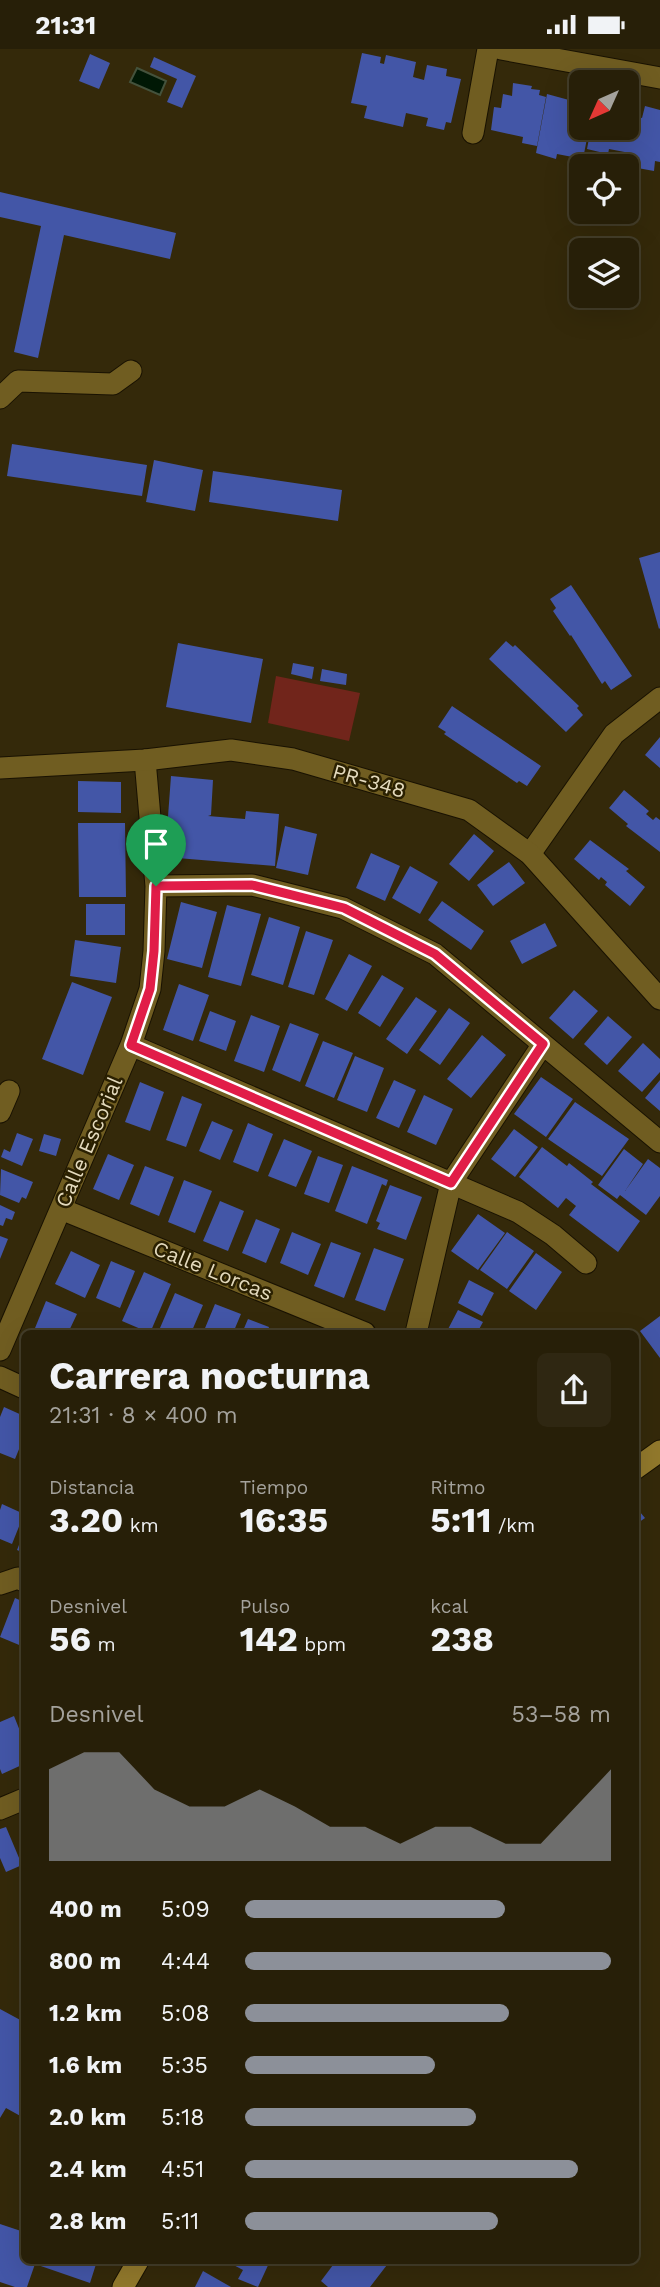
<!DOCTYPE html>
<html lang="es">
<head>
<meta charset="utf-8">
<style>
	:root { --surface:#271f08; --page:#2f2712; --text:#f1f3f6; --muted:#a4a29c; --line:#433d29; --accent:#8c9099 }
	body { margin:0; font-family:"Work Sans",sans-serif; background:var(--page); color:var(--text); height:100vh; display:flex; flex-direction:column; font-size:26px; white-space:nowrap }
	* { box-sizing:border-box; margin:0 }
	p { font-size:23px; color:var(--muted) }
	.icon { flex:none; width:38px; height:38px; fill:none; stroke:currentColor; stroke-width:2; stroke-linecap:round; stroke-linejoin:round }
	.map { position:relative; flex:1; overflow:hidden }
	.drawer { position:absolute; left:21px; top:1281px; width:618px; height:934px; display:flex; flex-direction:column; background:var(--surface); border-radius:10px; box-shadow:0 7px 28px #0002,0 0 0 2px var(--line) }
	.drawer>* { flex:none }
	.needle { width:46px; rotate:225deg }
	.tools { position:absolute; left:569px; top:21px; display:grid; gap:14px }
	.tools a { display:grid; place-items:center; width:70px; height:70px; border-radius:10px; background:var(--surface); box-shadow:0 7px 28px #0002,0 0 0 2px var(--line); font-size:35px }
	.pin { position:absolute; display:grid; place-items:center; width:60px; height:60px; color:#fff; margin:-72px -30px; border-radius:50% 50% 50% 0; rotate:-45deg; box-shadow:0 0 7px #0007 }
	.pin .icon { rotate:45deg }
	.round { display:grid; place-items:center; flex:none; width:74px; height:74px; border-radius:10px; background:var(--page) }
	.overview { display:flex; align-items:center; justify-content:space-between; height:119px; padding:0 28px }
	h1 { font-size:38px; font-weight:700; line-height:52px }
	.figures { display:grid; grid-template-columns:repeat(3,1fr); gap:10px; height:119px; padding:7px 28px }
	.figures div { display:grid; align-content:center }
	.figures b { font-size:35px; font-weight:700 }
	.figures small { font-size:19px; font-weight:400 }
	.figures p { font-size:19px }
	.chart { height:196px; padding:14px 28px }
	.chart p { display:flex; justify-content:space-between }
	.chart svg { width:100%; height:126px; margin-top:7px; fill:var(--accent); opacity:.7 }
	ul { padding:0 28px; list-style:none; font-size:23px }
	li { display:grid; grid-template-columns:112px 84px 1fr; align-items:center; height:52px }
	li i { height:18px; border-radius:9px; background:var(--accent) }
	.status { display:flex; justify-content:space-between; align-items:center; height:49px; padding:0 35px; background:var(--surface); direction:ltr }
	.status svg { height:19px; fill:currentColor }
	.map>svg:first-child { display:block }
	.green { fill:#71251b }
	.water { fill:#001805; stroke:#44523c; stroke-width:2 }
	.building { fill:#4356a7 }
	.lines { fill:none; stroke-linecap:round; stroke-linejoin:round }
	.street-casing { stroke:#191202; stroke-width:23 }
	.secondary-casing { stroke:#191202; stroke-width:23 }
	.primary-casing { stroke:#191202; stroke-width:23 }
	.street { stroke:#705d21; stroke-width:21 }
	.secondary { stroke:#705d21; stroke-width:21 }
	.primary { stroke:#92792c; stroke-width:21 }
	.route-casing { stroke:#fff; stroke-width:14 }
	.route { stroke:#e11d48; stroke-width:9 }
	.labels { text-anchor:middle; stroke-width:5; stroke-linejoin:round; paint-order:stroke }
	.street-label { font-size:21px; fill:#e4dabd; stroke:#2a2001 }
</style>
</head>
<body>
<div class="status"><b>21:31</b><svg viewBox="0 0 49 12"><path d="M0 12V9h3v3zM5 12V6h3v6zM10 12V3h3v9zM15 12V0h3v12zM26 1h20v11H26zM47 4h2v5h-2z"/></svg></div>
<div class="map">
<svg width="660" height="2238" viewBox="0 0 660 2238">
	<rect width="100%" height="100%" fill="#34290a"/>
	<!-- green -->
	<path class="green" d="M 276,627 L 360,644 L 349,692 L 268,674 Z"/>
	<!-- water -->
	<path class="water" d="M 137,19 L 166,32 L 160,46 L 130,33 Z"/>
	<!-- building -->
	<path class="building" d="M 362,4 L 381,8 L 380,14 L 384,15 L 386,6 L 416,13 L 413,28 L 424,31 L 427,16 L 447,20 L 446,27 L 461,30 L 451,74 L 446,73 L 444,81 L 426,77 L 428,69 L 406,64 L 403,78 L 364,69 L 367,57 L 351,54 Z
		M 90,5 L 110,14 L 99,40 L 79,32 Z
		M 154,8 L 196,27 L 182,59 L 167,53 L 177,30 L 150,18 Z
		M 513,34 L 532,37 L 531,40 L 540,41 L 539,46 L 546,48 L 537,97 L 522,94 L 523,88 L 491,81 L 494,58 L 501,59 L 503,45 L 512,47 Z
		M 570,44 L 580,46 L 581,79 L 589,79 L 583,110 L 557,105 L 556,110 L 536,104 L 547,45 L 569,51 Z
		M 645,57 L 660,61 L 660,113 L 655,112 L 654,122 L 632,118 L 635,105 L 609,100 L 608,105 L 587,100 L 591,79 L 626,79 L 626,65 L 642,69 Z
		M 0,143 L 176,184 L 170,210 L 64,186 L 38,309 L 14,303 L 41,177 L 0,168 Z
		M 12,395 L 147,416 L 142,447 L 7,427 Z
		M 154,411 L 203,421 L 195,462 L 146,453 Z
		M 213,422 L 342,441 L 338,472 L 209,453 Z
		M 660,503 L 660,579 L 659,580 L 639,509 Z
		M 571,536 L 632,627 L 611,641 L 605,632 L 602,635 L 571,586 L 570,587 L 553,562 L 556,559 L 550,550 Z
		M 506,592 L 513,598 L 515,596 L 579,657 L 577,659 L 583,666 L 566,683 L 489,610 Z
		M 178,594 L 263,610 L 251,674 L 166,658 Z
		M 293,614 L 314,618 L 312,630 L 291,625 Z
		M 322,620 L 347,625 L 346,636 L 320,632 Z
		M 452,657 L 541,717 L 527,737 L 519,732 L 517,734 L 444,685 L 446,683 L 438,678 Z
		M 660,688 L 660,719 L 645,706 Z
		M 171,727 L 213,731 L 211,766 L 208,767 L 245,770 L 246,762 L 279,765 L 275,817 L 165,808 Z
		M 78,732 L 121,733 L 121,764 L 78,763 Z
		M 624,741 L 649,762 L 646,765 L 653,771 L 656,768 L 660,771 L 660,803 L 626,777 L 628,775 L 609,759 Z
		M 78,774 L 125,774 L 126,848 L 79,848 Z
		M 285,777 L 317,785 L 308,826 L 276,819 Z
		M 474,785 L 494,802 L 469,832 L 449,815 Z
		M 590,791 L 629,820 L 626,822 L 645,838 L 630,857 L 605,836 L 607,833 L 601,828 L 599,831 L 574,810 Z
		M 371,804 L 400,817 L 385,852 L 356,839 Z
		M 509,813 L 525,834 L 493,857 L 477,836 Z
		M 410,817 L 438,833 L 420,865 L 392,849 Z
		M 442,852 L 484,882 L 471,901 L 428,871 Z
		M 181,853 L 217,863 L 202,919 L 167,910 Z
		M 86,855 L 125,855 L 125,886 L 86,886 Z
		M 227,856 L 261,865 L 241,937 L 208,928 Z
		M 269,868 L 300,878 L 283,936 L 251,926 Z
		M 545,874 L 557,897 L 522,915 L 510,892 Z
		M 306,882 L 333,891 L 314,946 L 288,938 Z
		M 75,891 L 121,898 L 116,934 L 70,927 Z
		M 349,905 L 372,917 L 347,962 L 325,950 Z
		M 382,926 L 404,939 L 380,978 L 358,964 Z
		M 72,933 L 112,948 L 83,1026 L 42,1010 Z
		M 179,935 L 209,946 L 193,992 L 163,981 Z
		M 574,941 L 598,962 L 573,990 L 549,969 Z
		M 416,948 L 437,962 L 407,1005 L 386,990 Z
		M 449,959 L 470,974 L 440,1016 L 419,1001 Z
		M 210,962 L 236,972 L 226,1002 L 199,992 Z
		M 251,966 L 280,977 L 264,1023 L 234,1012 Z
		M 608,967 L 632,988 L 607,1016 L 584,995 Z
		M 290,974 L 319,985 L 300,1033 L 272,1021 Z
		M 482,986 L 506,1006 L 471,1049 L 447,1030 Z
		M 323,992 L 353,1004 L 334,1049 L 305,1037 Z
		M 643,994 L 660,1010 L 660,1023 L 642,1043 L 618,1022 Z
		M 355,1007 L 384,1019 L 367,1063 L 337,1051 Z
		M 541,1028 L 573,1050 L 546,1088 L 514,1065 Z
		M 394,1031 L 416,1041 L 399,1079 L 376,1069 Z
		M 660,1031 L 660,1062 L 645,1049 Z
		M 140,1033 L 164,1043 L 150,1082 L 125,1073 Z
		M 424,1046 L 453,1060 L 436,1096 L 407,1083 Z
		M 182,1047 L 202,1055 L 186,1098 L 166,1091 Z
		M 575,1053 L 629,1090 L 602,1127 L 548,1090 Z
		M 212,1072 L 233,1081 L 220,1111 L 199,1102 Z
		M 248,1074 L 273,1085 L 258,1123 L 233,1113 Z
		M 514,1080 L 538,1098 L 515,1128 L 491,1110 Z
		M 17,1084 L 33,1090 L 22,1117 L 1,1108 L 4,1100 L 10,1103 Z
		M 44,1085 L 61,1090 L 56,1107 L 39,1102 Z
		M 284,1090 L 312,1102 L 296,1138 L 268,1127 Z
		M 542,1098 L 567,1117 L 569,1114 L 593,1133 L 591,1135 L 640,1172 L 618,1203 L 569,1166 L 576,1157 L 566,1149 L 558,1159 L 519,1128 Z
		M 624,1100 L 643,1115 L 625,1142 L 648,1110 L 660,1119 L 660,1147 L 646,1166 L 620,1146 L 617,1150 L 598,1136 Z
		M 108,1105 L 134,1116 L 119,1151 L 93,1140 Z
		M 318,1107 L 343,1116 L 329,1154 L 304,1145 Z
		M 145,1117 L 174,1128 L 159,1167 L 130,1155 Z
		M 352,1117 L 388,1131 L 386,1137 L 382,1135 L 367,1175 L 335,1162 Z
		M 1,1120 L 33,1133 L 26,1150 L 22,1148 L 19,1154 L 0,1146 Z
		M 184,1131 L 212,1142 L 195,1184 L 168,1173 Z
		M 390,1136 L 422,1148 L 406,1191 L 377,1180 L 380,1174 L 376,1172 Z
		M 220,1152 L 244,1162 L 228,1202 L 203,1192 Z
		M 0,1156 L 15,1163 L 12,1171 L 6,1169 L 3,1177 L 0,1176 Z
		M 478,1165 L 505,1184 L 478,1221 L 451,1202 Z
		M 256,1170 L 280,1180 L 266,1214 L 242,1204 Z
		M 292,1183 L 321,1195 L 308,1226 L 280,1214 Z
		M 507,1183 L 534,1202 L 507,1240 L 480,1221 Z
		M 0,1187 L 8,1190 L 0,1210 Z
		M 331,1193 L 361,1204 L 344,1249 L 314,1237 Z
		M 374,1199 L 404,1210 L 385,1262 L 355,1251 Z
		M 71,1202 L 100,1216 L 85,1249 L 55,1235 Z
		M 536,1204 L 562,1223 L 536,1261 L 509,1242 Z
		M 111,1212 L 135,1222 L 120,1259 L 96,1249 Z
		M 144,1223 L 171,1235 L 150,1284 L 122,1272 Z
		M 469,1231 L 494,1244 L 482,1267 L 458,1254 Z
		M 175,1244 L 203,1256 L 191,1284 L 173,1284 L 160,1279 Z
		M 46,1252 L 77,1265 L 68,1284 L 33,1284 Z
		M 215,1255 L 241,1265 L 233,1284 L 203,1284 Z
		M 458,1261 L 483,1273 L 477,1284 L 446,1284 Z
		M 660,1267 L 660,1309 L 640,1282 Z
		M 248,1270 L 269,1278 L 267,1284 L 242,1284 Z
		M 4,1358 L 24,1367 L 24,1388 L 15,1410 L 0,1404 L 0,1368 Z
		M 2,1455 L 24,1465 L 12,1495 L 0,1490 L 0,1461 Z
		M 635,1457 L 645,1469 L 635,1476 Z
		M 24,1483 L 24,1504 L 17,1501 Z
		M 15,1549 L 24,1553 L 24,1598 L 0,1588 Z
		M 14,1667 L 24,1692 L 24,1715 L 2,1725 L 0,1720 L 0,1673 Z
		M 6,1778 L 22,1816 L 6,1823 L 0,1809 L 0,1780 Z
		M 0,1960 L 24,1973 L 24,2069 L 6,2059 L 0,2069 Z
		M 0,2175 L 24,2183 L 24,2212 L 97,2212 L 90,2234 L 35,2215 L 27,2238 L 15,2238 L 0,2233 Z
		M 226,2212 L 270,2212 L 258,2238 L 238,2230 L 243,2221 Z
		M 336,2212 L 390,2212 L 370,2238 L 328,2238 L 321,2232 Z
		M 203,2222 L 231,2238 L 195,2238 Z"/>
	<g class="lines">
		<defs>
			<path id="street" d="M 501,0 L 660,29
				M 473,84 L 488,0
				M 0,349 L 18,332 L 113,335 L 131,322
				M 530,805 L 614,685 L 660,649
				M 156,837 L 252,836 L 343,859 L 435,905 L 660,1093
				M 131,996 L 518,1163 L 553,1186 L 586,1214
				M 0,1063 L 9,1042
				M 61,1160 L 365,1284
				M 416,1284 L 451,1134 L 543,995
				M 0,1301 L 131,996 L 150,940 L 154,902 L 156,837 L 145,711
				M 0,1328 L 24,1339
				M 0,1535 L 18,1529 L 24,1532
				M 0,1760 L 24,1750"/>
			<path id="secondary" d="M 0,719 L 145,711 L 231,701 L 293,710 L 469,761 L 530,805 L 660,950"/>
			<path id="primary" d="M 635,1420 L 660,1402
				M 123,2238 L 138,2212"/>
		</defs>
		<!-- street casing -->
		<use href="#street" class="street-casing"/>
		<!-- secondary casing -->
		<use href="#secondary" class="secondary-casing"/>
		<!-- primary casing -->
		<use href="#primary" class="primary-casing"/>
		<!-- street -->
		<use href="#street" class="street"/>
		<!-- secondary -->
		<use href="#secondary" class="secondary"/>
		<!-- primary -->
		<use href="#primary" class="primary"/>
	</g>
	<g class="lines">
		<defs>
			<path id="route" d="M 252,836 L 344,859 L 435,905 L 543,995 L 451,1134 L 131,996 L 150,940 L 154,902 L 156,837 Z"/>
		</defs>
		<!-- route casing -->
		<use href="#route" class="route-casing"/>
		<!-- route -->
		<use href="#route" class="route"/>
	</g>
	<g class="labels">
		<!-- street labels -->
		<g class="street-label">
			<text transform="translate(369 732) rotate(16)" y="7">PR-348</text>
			<text transform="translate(89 1093) rotate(-67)" y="7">Calle Escorial</text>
			<text transform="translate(213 1222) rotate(22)" y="7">Calle Lorcas</text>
		</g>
	</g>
</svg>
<div class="tools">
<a><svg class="needle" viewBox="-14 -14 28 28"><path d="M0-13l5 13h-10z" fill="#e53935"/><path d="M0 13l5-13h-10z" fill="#a4a29c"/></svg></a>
<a><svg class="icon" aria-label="locate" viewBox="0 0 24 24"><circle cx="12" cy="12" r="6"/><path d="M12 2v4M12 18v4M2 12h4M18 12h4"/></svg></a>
<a><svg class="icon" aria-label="layers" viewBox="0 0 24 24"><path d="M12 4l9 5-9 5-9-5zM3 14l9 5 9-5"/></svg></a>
</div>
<div class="pin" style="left:156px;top:837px;background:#1e9e55"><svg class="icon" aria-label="arrive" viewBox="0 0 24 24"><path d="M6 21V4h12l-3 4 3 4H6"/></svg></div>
<section class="drawer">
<div class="overview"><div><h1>Carrera nocturna</h1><p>21:31 · 8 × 400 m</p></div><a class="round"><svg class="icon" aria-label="share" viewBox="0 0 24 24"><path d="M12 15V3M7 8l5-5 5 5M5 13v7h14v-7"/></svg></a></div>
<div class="figures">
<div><p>Distancia</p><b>3.20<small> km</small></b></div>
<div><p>Tiempo</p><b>16:35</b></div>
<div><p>Ritmo</p><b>5:11<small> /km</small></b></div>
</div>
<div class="figures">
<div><p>Desnivel</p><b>56<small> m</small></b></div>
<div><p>Pulso</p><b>142<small> bpm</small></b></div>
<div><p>kcal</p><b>238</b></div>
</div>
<div class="chart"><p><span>Desnivel</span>53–58 m</p>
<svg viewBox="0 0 160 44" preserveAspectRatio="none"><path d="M0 44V12L10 6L20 6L30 19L40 25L50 25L60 19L70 25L80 32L90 32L100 38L110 32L120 32L130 38L140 38L150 25L160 12V44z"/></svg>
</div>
<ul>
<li><b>400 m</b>5:09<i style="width:71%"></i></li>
<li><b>800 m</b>4:44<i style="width:100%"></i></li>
<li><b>1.2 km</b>5:08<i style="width:72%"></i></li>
<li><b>1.6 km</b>5:35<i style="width:52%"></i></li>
<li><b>2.0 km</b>5:18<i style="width:63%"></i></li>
<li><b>2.4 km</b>4:51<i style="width:91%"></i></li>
<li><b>2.8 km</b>5:11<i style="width:69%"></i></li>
</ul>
</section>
</div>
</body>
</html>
